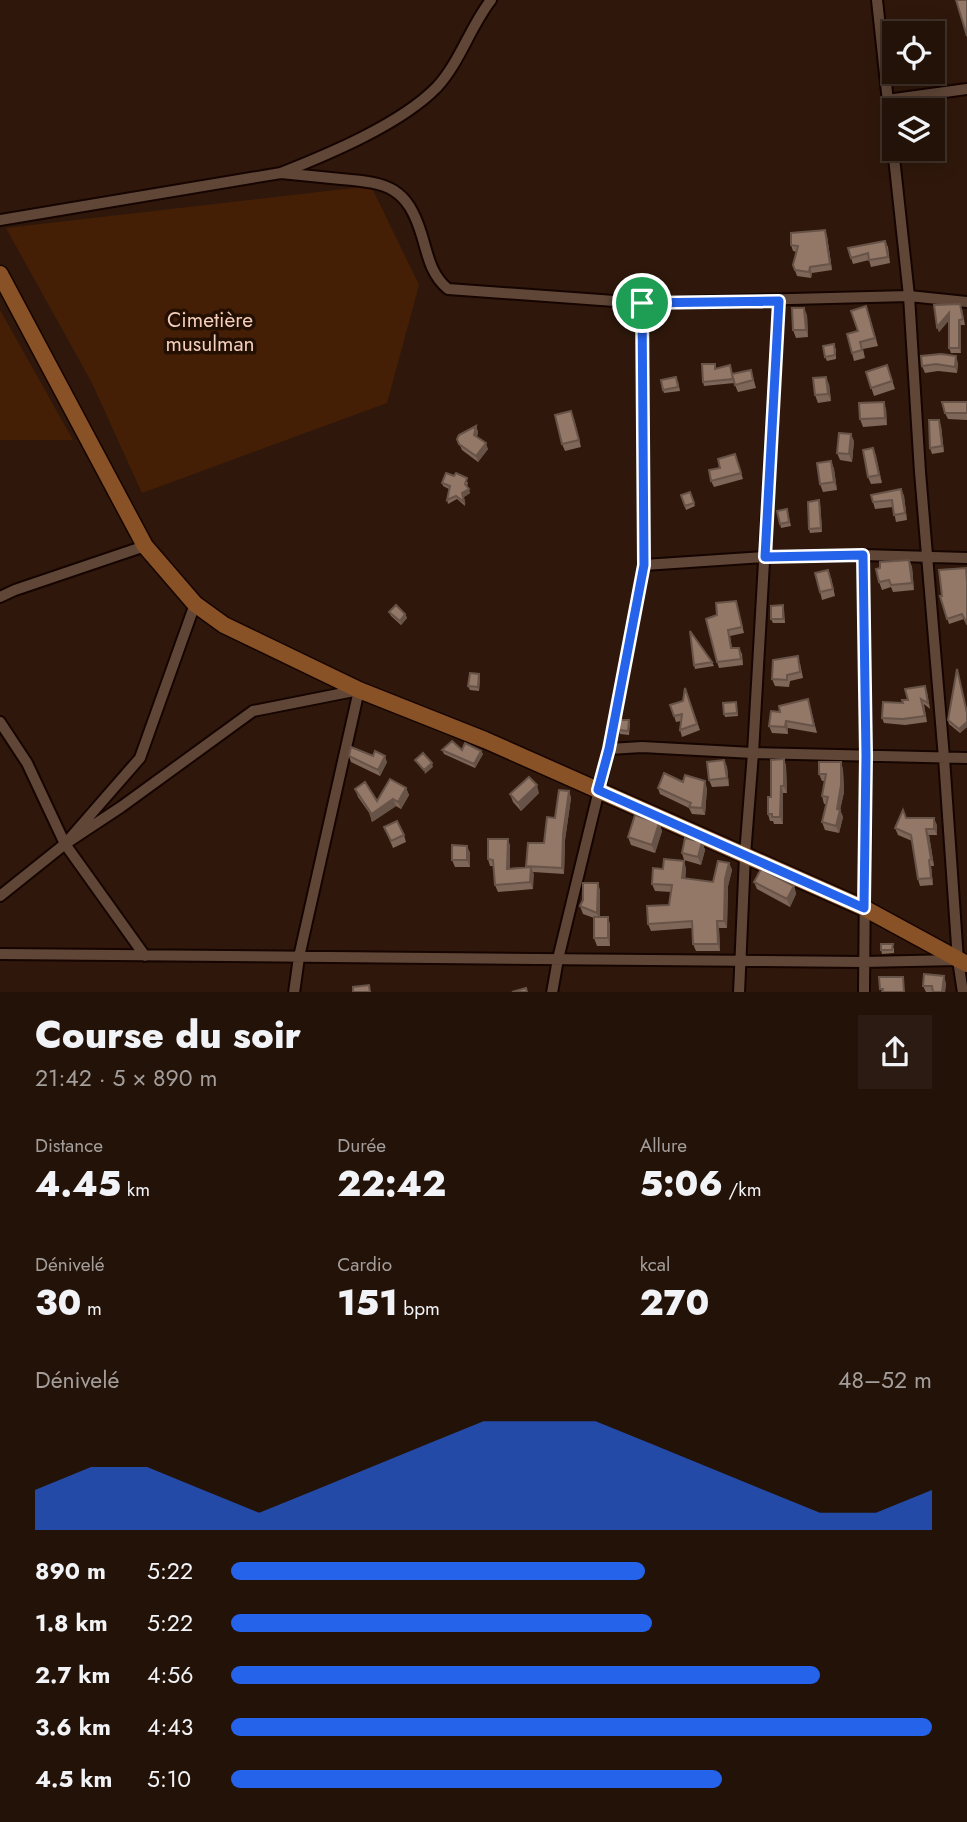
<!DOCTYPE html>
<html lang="fr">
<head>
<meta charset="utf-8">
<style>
	:root { --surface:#231208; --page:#2b1b12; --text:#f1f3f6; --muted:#a39e9c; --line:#403229; --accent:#2563eb }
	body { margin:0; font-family:Jost,sans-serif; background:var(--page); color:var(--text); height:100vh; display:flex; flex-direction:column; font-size:26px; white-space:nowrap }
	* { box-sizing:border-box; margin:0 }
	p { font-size:23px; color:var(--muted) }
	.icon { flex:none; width:38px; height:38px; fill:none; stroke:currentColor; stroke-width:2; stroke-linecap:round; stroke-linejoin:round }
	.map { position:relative; height:992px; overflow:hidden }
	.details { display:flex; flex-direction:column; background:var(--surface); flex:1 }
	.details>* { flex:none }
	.tools { position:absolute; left:882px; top:21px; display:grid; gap:14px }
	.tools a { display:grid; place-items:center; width:63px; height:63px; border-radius:0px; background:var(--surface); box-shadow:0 4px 18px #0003,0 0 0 2px var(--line); font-size:35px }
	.pin { position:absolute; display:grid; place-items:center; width:60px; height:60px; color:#fff; margin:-30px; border:4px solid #fff; border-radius:50%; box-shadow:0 2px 7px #0007 }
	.round { display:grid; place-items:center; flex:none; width:74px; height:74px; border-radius:0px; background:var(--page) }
	.summary { display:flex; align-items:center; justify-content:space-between; height:119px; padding:0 35px }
	h1 { font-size:38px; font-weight:800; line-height:52px }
	.metrics { display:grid; grid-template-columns:repeat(3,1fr); gap:10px; height:119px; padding:7px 35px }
	.metrics div { display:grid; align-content:center }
	.metrics b { font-size:35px; font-weight:800 }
	.metrics small { font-size:19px; font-weight:400 }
	.metrics p { font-size:19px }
	.chart { height:196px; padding:14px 35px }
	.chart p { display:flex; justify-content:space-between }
	.chart svg { width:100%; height:126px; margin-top:7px; fill:var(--accent); opacity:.7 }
	ul { padding:0 35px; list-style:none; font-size:23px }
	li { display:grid; grid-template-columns:112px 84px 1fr; align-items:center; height:52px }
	li i { height:18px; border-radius:9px; background:var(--accent) }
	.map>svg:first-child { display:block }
	.green { fill:#451f05 }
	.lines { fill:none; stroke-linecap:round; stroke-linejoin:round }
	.street-casing { stroke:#160400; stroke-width:14 }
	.secondary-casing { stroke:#160400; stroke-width:19 }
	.street { stroke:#5f4637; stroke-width:10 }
	.secondary { stroke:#895226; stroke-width:16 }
	.wall { fill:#7e6659 }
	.shaded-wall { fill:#675348 }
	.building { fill:#937767; stroke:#675348; stroke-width:2 }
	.route-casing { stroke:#fff; stroke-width:14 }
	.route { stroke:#2563eb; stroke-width:9 }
	.labels { text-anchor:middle; stroke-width:7; stroke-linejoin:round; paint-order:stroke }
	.park-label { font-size:21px; fill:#f4cfbb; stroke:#240f03 }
</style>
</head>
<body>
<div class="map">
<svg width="967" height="993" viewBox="0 0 967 993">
	<rect width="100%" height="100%" fill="#2f180b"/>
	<!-- green -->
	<path class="green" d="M 371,186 L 419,285 L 387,403 L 142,493 L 92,383 L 6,228 Z
		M 0,310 L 73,440 L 0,440 Z"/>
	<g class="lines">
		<defs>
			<path id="street" d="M 877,0 L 909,296 L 920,472 L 944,758 L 958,960 L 963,993
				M 887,100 L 967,89
				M 281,173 C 301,175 321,177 341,179 C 389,183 407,187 422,236 C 428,256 431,275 448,289 L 642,303 L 909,296 L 967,302
				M 0,220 L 281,173 C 329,154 401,124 437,87 C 460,62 470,27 491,0
				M 863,555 L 866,756 L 864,993
				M 644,565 L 765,557 L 863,555 L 967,558
				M 0,597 L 15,590 L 145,546
				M 0,722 L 27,763 L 65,844 L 145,956
				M 609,749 L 642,747 L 753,753 L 967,758
				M 65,844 L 121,807 L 253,711 L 359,690 L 299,957 L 294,993
				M 0,896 L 65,844 L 140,758 L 195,604
				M 0,954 L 863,962 L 957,960
				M 552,993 L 558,959 L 609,749 L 644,565 L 642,303
				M 739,993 L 745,855 L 753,753 L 779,301"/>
			<path id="secondary" d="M 0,274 L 145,546 L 195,604 L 224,625 L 359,690 L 485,740 L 864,908 L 967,964"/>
		</defs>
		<!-- street casing -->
		<use href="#street" class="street-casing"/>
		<!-- secondary casing -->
		<use href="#secondary" class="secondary-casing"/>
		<!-- street -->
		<use href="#street" class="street"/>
		<!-- secondary -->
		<use href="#secondary" class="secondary"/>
	</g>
	<!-- wall -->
	<path class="wall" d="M 827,236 L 832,270 L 812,273 L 811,278 L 797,276 L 793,265 L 797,252 L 793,251 L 791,245 Z
		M 885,241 L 888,247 L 890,263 L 871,267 L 869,260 L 853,264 L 851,258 Z
		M 962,309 L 965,325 L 961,325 L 961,353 L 951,353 L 949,348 L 949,320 L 939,332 L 937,327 Z
		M 869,314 L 878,346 L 863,349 L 865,358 L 854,361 L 852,353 L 858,331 Z
		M 807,315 L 808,337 L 796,338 L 793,330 Z
		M 836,348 L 836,359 L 827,361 L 825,357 Z
		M 921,356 L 958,363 L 957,373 L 938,371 L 925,373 L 922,366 Z
		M 887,365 L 895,389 L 874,396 L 866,372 Z
		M 716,368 L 732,374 L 751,370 L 756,388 L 738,392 L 734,383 L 704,386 L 703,382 Z
		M 678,381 L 680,391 L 664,393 L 663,390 Z
		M 829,384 L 831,401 L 818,403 L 815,395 Z
		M 967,402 L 967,420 L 948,419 L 945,413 Z
		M 886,409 L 887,425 L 863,427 L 860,419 Z
		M 574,419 L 581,447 L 565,451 L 562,444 Z
		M 476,426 L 478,432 L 477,437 L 488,449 L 478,462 L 462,450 L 457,439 Z
		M 941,426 L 944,452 L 932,454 L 930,448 Z
		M 854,441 L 852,462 L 840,460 L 837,453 Z
		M 873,448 L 882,483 L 871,484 L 868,477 Z
		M 735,454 L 743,479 L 714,487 L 711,481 L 720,468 Z
		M 831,461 L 834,469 L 837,490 L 823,492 L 820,484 Z
		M 468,482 L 467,487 L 470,493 L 464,497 L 465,506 L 457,499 L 448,504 L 447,500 L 449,489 L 443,486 L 442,483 Z
		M 901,489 L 904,496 L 907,520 L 896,522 L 893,507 L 875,509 L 873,502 Z
		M 690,492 L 695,506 L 686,510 L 681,495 Z
		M 819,500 L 820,504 L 822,532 L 810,533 L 809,529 Z
		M 787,509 L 791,526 L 781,528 L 780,524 Z
		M 909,560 L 912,567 L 914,590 L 893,592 L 891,587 L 882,590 L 879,582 Z
		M 967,572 L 967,626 L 964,619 L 949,624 L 940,596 Z
		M 831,578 L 835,596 L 822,600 L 820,592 Z
		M 736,601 L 744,633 L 730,636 L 732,648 L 739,648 L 742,654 L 743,665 L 719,668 L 717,662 Z
		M 783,605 L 784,609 L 785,623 L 773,623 L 771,619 Z
		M 389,612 L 405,614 L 407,618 L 401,625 L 391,616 Z
		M 712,662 L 714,666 L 695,669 L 694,665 Z
		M 800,663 L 803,678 L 790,681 L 789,687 L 775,686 L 772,679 Z
		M 479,674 L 480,678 L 479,691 L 470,690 L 468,686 Z
		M 925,686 L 927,692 L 930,709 L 924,704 L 927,722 L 905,725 L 884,723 L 882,718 L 908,700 Z
		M 685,688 L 700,730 L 682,737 L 680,730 L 681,721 L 676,722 L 674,716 L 683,701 Z
		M 808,699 L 817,733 L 788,728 L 788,734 L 772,733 L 769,726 L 780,712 Z
		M 736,702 L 738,716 L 725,717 L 724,714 Z
		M 967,711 L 967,727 L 960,733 L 949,724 L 948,720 Z
		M 629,720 L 630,724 L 629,735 L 620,734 L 619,730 Z
		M 442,750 L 481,751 L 483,754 L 475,768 L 444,754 Z
		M 349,756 L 387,762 L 380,776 L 351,762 Z
		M 784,759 L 786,766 L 787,793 L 783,793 L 783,824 L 774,824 L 773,821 L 770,821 L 768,814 L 771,797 Z
		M 724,760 L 727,767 L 729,786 L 712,787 L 709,780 Z
		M 841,762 L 843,770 L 844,792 L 840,810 L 843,817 L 839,833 L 825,830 L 822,822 L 826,804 L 824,804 L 822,796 L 825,781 L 822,781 L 819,774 Z
		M 683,782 L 707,788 L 705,815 L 692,814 L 689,808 L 660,794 L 658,788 Z
		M 406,788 L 409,795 L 401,809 L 396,806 L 372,822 L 370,814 L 358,797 L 355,789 L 377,801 Z
		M 569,791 L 571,798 L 565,840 L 564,874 L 533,872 L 533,889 L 498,892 L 495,885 L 494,866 L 490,866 L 488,859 L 508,839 L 510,846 L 510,868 L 527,867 L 544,843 L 555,818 Z
		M 539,793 L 521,811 L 513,802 L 510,794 Z
		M 906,818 L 937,825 L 937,835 L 929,835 L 934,866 L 931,866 L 933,885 L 920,886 L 918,879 L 912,841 L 898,835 L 895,828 Z
		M 659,823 L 662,831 L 655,853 L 631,845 L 628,837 Z
		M 384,827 L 404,835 L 406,842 L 393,848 Z
		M 702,842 L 705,850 L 701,865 L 684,860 L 682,853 Z
		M 467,846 L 470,853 L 470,867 L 455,867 L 452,860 Z
		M 729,863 L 732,870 L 728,886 L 727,928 L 719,928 L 720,951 L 696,951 L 693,944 L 692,928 L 651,931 L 648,924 L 669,905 L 671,892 L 655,891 L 652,884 L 663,869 L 686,868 L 685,879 L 713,882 Z
		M 754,882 L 794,886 L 796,894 L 790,907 L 757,889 Z
		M 598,883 L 600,891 L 600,917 L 608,917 L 610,925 L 610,946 L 597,946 L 594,938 L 594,918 L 583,914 L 580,906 Z
		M 894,948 L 894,953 L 882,954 L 881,950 Z
		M 946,983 L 945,992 L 926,992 L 923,986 Z"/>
	<!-- shaded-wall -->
	<path class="shaded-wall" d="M 825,230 L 827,236 L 832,270 L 830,264 Z
		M 810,267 L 812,273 L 811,278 L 809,272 Z
		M 804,308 L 807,315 L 808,337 L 806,330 Z
		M 949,313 L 951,318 L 939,332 L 937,327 Z
		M 959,320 L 961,325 L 961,353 L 959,348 Z
		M 956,356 L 958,363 L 957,373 L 955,367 Z
		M 826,377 L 829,384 L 831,401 L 828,394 Z
		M 884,402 L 886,409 L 887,425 L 885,418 Z
		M 939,420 L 941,426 L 944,452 L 942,446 Z
		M 476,426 L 478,432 L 476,441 L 474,435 Z
		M 851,434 L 854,441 L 852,462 L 849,454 Z
		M 486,443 L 488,449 L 478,462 L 476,456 Z
		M 873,448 L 876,455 L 882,483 L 879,475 Z
		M 831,461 L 834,469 L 837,490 L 834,482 Z
		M 469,489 L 470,493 L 464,497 L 465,506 L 462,493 Z
		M 901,489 L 904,496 L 907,520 L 905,513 Z
		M 819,500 L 820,504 L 822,532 L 821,528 Z
		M 909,560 L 912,567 L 914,590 L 912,583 Z
		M 405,614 L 407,618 L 401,625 L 400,621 Z
		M 479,674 L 480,678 L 479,691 L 478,687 Z
		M 786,721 L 788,728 L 788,734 L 785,727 Z
		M 967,722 L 967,727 L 960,733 L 959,729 Z
		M 481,751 L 483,754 L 475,768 L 474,764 Z
		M 385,756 L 387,762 L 380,776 L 378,770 Z
		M 784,759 L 786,766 L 787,793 L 784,786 Z
		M 724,760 L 727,767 L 729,786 L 727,778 Z
		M 841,762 L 843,770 L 844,792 L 840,810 L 843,817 L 839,833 L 836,826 L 837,809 Z
		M 432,763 L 433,767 L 425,774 L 424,770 Z
		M 705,781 L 707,788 L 705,815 L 702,808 Z
		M 537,785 L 539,793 L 521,811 L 518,803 Z
		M 781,786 L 783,793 L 783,824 L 780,817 Z
		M 406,788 L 409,795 L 401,809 L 398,802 Z
		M 569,791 L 571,798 L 565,840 L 564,874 L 562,868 L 563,834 Z
		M 393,799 L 396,806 L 372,822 L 370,815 Z
		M 934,818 L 937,825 L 937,835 L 934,829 Z
		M 659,823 L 662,831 L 655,853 L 652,845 Z
		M 926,829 L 929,835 L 934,866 L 931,859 Z
		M 508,839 L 510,846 L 510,876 L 507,869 Z
		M 702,842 L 705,850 L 701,865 L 698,857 Z
		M 467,846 L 470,853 L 470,867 L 467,860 Z
		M 929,860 L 931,866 L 933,885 L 931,878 Z
		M 684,861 L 686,868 L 685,885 L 682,878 Z
		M 729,863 L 732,870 L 728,886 L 727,928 L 724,921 L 725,879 Z
		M 531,867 L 534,874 L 533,889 L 530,882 Z
		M 598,883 L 600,891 L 600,921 L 597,913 Z
		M 794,886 L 796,894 L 790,907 L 787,899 Z
		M 608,917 L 610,925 L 610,946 L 608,938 Z
		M 717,921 L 719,928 L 720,951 L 718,944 Z
		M 944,976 L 946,983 L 945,992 L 942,992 Z"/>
	<!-- building -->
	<path class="building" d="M 956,0 L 967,0 L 967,36 Z
		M 825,230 L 830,264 L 810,267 L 809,272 L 795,270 L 793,265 L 798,246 L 791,245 L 791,233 Z
		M 885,241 L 888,257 L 869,260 L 868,253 L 851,258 L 848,248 Z
		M 960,304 L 963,319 L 959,320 L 959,348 L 949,348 L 949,313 L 937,327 L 934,305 Z
		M 866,306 L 875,338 L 860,342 L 862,350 L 852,353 L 847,334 L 858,331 L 851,311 Z
		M 792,308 L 804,308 L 806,330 L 793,330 Z
		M 834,344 L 835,355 L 825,357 L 823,346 Z
		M 941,354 L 956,356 L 955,367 L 936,364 L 922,366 L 921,356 Z
		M 702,364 L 715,364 L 715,369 L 730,365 L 733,379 L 703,382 Z
		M 887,365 L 892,381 L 871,388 L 866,372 Z
		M 751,370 L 753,380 L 735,385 L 732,374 Z
		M 676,377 L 678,387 L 663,390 L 661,380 Z
		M 826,377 L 828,394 L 815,395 L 813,378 Z
		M 884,402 L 885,418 L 860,419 L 859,403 Z
		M 942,402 L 967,402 L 967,413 L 945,413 Z
		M 571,411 L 579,440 L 562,444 L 555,415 Z
		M 929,420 L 939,420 L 942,446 L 930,448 Z
		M 476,426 L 474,435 L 486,443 L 476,456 L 459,444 L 457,439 L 459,435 Z
		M 839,433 L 851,434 L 849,454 L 837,453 Z
		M 873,448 L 879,475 L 868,477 L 863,450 Z
		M 735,454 L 741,473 L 711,481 L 709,470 L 720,468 L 718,459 Z
		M 831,461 L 834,482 L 820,484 L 817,463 Z
		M 446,473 L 454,476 L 456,473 L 467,478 L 465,484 L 469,489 L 462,493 L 464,502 L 456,496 L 447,500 L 450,486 L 442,483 Z
		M 901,489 L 905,513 L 894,515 L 892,500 L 873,502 L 871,495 Z
		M 690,492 L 694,503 L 685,506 L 681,495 Z
		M 819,500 L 821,528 L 809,529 L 808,502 Z
		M 787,509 L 789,522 L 780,524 L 777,511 Z
		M 909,560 L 912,583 L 891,585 L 889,580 L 879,582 L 876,569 L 880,568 L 880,562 Z
		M 966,568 L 967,583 L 967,624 L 962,614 L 947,619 L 940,596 L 942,596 L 939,570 Z
		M 828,570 L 833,589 L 820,592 L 815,573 Z
		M 736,601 L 742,627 L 728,630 L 731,648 L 739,648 L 741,659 L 717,662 L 706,619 L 717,615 L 716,603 Z
		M 396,605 L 405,614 L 400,621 L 389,612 Z
		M 783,605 L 783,619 L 771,619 L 771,606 Z
		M 690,631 L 712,662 L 694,665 Z
		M 798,656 L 800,672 L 787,675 L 787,680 L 772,679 L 773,660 Z
		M 957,669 L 967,713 L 967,722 L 959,729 L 948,720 Z
		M 470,673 L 479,674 L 478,687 L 468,686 Z
		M 925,686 L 928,703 L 921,699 L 925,716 L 903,719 L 882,718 L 883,702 L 903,703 L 902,700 L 908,700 L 905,689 Z
		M 685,688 L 697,724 L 680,730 L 682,714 L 674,716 L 670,705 L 683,701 Z
		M 808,699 L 814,726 L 786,721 L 785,727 L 769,726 L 771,711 L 780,712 L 779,706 Z
		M 736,702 L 737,713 L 724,714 L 723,703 Z
		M 620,720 L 629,720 L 628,731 L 619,730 Z
		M 452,741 L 462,750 L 465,743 L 481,751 L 474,764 L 442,750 Z
		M 351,747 L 373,756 L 375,751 L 385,756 L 378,770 L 349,756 Z
		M 423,753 L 432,763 L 424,770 L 415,760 Z
		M 784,759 L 784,786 L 781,786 L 780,817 L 772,817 L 772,814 L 768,814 L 768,797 L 771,797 L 771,760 Z
		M 724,760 L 727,778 L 709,780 L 707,762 Z
		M 819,762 L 841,762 L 841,785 L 837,809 L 840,810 L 836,826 L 822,822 L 828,797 L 822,796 L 826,774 L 819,774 Z
		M 664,773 L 683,782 L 685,775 L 705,781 L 702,808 L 689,807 L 691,803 L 658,788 Z
		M 529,777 L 537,785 L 518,803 L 510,794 Z
		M 390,779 L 406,788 L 398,802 L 393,799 L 370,815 L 371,813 L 355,789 L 365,782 L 377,801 Z
		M 559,790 L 569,791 L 563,834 L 562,868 L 526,866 L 528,843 L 544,843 L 547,817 L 555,818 Z
		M 903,810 L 906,818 L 934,818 L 934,829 L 926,829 L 931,859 L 929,860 L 931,878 L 918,879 L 911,835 L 895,828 Z
		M 635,815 L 659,823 L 652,845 L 628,837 Z
		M 397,821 L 404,835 L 391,841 L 384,827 Z
		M 685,838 L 702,842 L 698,857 L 682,853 Z
		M 488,839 L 508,839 L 507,869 L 531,867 L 530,882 L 495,885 L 493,860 L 488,859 Z
		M 452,845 L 467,846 L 467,860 L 452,860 Z
		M 664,859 L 684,861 L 682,878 L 713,882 L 718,861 L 729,863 L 725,879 L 724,921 L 717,921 L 718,944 L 693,944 L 692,921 L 648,924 L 647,906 L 669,905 L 672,885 L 652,884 L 653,868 L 663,869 Z
		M 761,869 L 794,886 L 787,899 L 754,882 Z
		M 583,883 L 598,883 L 597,913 L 580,906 L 583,900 Z
		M 594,917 L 608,917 L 608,938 L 594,938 Z
		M 881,944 L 893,944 L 892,950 L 881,950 Z
		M 924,974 L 944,976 L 942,992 L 933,992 L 932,986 L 923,986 Z
		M 879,977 L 903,977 L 904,992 L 882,992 L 883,989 L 880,989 Z
		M 369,985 L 370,992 L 353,992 L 353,987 Z
		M 526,988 L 527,992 L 512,992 Z"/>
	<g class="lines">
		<defs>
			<path id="route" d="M 779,301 L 765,557 L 863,555 L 866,756 L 864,908 L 598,790 L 609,749 L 644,565 L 642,303 Z"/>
		</defs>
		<!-- route casing -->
		<use href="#route" class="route-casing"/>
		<!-- route -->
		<use href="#route" class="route"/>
	</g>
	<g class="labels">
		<!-- park labels -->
		<g class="park-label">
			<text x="210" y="327">Cimetière<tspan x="210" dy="24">musulman</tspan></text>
		</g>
	</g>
</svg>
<div class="tools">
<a><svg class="icon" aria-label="locate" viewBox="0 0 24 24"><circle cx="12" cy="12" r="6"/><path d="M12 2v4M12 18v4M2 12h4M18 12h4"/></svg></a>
<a><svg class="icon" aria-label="layers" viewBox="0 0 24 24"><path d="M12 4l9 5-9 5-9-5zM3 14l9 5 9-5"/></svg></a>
</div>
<div class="pin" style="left:642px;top:303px;background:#1e9e55"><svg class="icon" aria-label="arrive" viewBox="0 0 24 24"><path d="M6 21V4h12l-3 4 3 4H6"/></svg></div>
</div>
<section class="details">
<div class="summary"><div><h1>Course du soir</h1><p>21:42 · 5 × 890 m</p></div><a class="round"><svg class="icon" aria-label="share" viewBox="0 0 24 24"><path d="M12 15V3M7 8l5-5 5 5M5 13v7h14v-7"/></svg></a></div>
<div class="metrics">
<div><p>Distance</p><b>4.45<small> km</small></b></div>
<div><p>Durée</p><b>22:42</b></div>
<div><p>Allure</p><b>5:06<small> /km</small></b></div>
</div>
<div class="metrics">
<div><p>Dénivelé</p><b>30<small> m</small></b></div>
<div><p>Cardio</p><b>151<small> bpm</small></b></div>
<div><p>kcal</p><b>270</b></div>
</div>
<div class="chart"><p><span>Dénivelé</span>48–52 m</p>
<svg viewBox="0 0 160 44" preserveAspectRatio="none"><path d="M0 44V30L10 22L20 22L30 30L40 38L50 30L60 22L70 14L80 6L90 6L100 6L110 14L120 22L130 30L140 38L150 38L160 30V44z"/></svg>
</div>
<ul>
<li><b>890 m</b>5:22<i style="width:59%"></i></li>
<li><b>1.8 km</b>5:22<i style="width:60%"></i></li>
<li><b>2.7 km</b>4:56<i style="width:84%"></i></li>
<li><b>3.6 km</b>4:43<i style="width:100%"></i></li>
<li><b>4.5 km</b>5:10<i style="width:70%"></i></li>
</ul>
</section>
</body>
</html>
